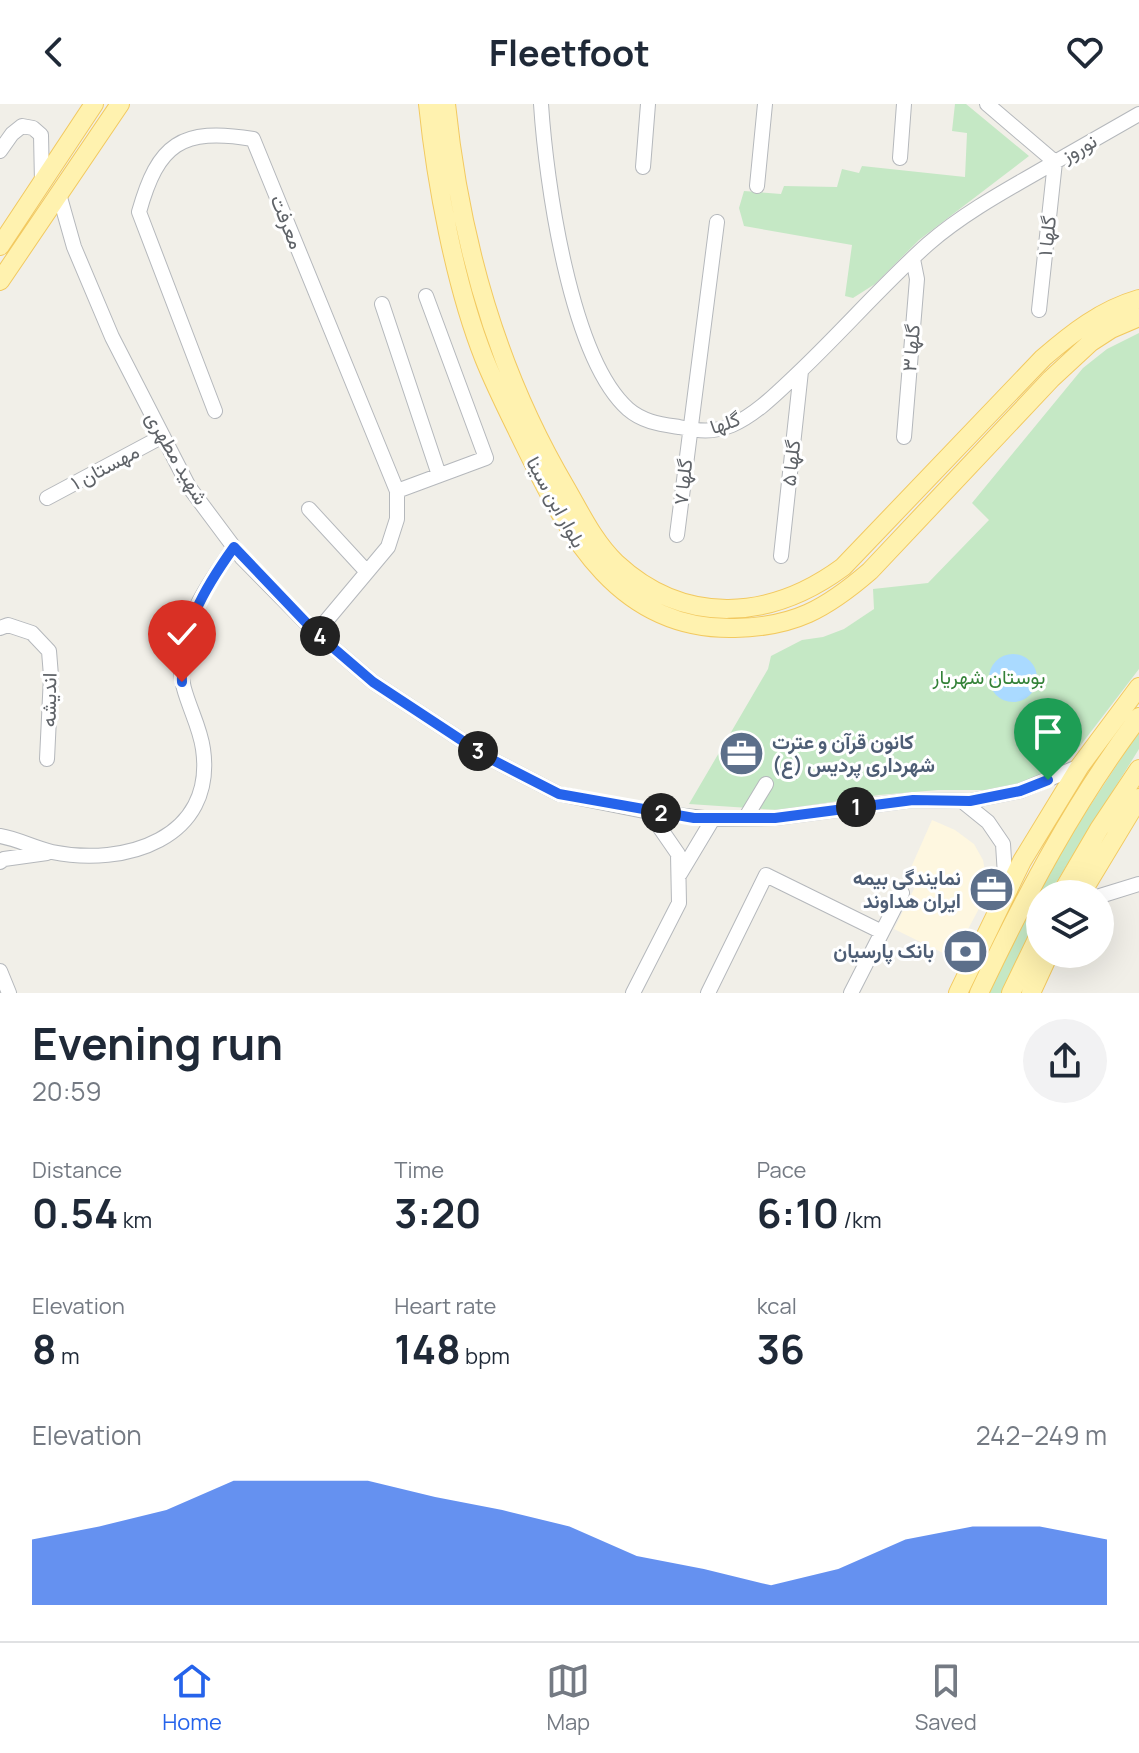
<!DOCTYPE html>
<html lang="en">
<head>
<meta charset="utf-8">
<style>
	:root { --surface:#fff; --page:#f2f2f3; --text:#1f2937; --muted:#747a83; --line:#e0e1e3; --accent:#2563eb }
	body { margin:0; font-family:Manrope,Vazirmatn,sans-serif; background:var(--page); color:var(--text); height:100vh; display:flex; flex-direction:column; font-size:30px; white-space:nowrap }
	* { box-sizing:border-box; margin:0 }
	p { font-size:26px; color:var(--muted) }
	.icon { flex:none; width:44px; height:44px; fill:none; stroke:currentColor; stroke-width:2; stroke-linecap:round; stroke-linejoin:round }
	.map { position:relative; height:889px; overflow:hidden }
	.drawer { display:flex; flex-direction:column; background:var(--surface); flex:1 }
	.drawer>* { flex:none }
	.buttons { position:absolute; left:1026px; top:776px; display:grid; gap:16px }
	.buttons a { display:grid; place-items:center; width:88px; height:88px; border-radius:50%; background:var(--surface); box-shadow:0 8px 32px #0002; font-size:40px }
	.pin { position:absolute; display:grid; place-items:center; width:68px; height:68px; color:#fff; margin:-82px -34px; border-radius:50% 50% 50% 0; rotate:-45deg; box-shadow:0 0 8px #0007 }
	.pin .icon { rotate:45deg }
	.km { position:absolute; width:40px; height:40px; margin:-20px; border-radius:50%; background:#222; color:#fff; font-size:22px; line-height:40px; text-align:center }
	.round { display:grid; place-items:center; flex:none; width:84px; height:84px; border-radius:42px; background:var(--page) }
	.head { display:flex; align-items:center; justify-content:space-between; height:136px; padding:0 32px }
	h1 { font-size:44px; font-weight:700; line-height:60px }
	.stats { display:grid; grid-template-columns:repeat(3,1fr); gap:12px; height:136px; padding:8px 32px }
	.stats div { display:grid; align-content:center }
	.stats b { font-size:40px; font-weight:700 }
	.stats small { font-size:22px; font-weight:400 }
	.stats p { font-size:22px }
	.chart { height:224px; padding:16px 32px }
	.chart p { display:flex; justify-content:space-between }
	.chart svg { width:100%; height:144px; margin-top:8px; fill:var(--accent); opacity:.7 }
	header { display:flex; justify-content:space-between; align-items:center; height:104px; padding:0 32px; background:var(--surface); font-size:36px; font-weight:700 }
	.dock { display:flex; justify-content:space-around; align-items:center; height:112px; border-top:2px solid var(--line); background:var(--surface); font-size:22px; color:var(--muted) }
	.dock a { display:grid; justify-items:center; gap:4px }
	.dock .on { color:var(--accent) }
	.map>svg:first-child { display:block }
	.commercial { fill:#fef7e0 }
	.green { fill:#c5e8c5 }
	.water { fill:#aadaff }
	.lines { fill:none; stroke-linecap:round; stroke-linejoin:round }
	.minor-casing { stroke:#b5b8bc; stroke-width:16 }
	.major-casing { stroke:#f2c960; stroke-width:20 }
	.minor { stroke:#fff; stroke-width:14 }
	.major { stroke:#fff2af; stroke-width:18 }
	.route-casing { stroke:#fff; stroke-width:16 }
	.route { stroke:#2563eb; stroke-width:10 }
	.labels { text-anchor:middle; stroke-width:6; stroke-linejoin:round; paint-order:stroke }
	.street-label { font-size:20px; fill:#5f6368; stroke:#fff }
	.park-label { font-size:20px; fill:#348238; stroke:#fff }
	.service-label { font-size:20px; font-weight:bold; fill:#4e5e75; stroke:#fff; text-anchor:end }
</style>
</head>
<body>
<header><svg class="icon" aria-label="back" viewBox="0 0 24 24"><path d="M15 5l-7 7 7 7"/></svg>Fleetfoot<svg class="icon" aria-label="heart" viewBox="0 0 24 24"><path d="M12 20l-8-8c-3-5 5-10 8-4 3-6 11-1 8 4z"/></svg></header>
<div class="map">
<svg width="1139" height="889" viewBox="0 0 1139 889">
	<rect width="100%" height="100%" fill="#f1efe8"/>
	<!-- commercial -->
	<path class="commercial" d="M 932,716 L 955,726 L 974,740 L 983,756 L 987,777 L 983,797 L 955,850 L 945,850 L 894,825 L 915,783 L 905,777 Z"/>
	<!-- green -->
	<path class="green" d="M 955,0 L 966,0 L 1029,52 L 919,136 L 875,180 L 853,194 L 845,192 L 852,141 L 744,122 L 739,104 L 744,87 L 781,90 L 784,82 L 837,83 L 842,65 L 859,69 L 862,62 L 965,73 L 967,29 L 952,27 Z
		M 1139,229 L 1139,565 L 1070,655 L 1058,665 L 1008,686 L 938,686 L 879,691 L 778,706 L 689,700 L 768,565 L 771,552 L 802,536 L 823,533 L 844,525 L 874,505 L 873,485 L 928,479 L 989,416 L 972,399 L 1083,264 L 1107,245 Z
		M 1139,627 L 1139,645 L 1049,790 L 1040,790 L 1040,807 L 1002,889 L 987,889 L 1046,769 Z"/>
	<!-- water -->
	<path class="water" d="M989 574a24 24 0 1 1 48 0a24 24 0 1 1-48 0Z"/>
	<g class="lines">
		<defs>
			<path id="minor" d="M 541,0 C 546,77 570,253 628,305 C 643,318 660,320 679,323 C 698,327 713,329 732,321 C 755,311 776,290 794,273 C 840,230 881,182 928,140 C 966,107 1012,83 1055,58
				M 987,0 L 1055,58 L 1139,10
				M 0,47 L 12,30 L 22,22 L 33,24 L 41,31 L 42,78
				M 900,54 L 904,0
				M 643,63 L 648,0
				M 757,82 L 765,0
				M 59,90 L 74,143 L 112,233 L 189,383 L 242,454 L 316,529 L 373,578 L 487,653 L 559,690 L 649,708 L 713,715
				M 382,200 L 439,371
				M 1039,206 L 1055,58
				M 215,307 L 139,108 C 158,40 181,23 253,35 L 397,387 L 397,415 L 388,443 L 316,529
				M 904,333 L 917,175 L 913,155
				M 397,387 L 486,354 L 426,192
				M 47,394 L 163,332
				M 309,405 L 367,468
				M 677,431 L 717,118
				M 781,452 L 801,267
				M 0,524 L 8,521 L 32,529 L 49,547 L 51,572 L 47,655
				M 962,697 L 988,718 L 1003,740 L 1006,787
				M 746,713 L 766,680
				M 0,732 C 18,735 34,744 52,748 C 124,763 216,735 203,645 C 199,615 179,589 181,558 C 184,514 210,477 234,443
				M 0,758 L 4,755 L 47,749
				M 680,770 L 713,715 L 775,714 L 913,696 L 970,697 L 1020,687 L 1080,662
				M 1100,792 L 1139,780
				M 0,867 L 9,889
				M 633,889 L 679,799 L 678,750 L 649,708
				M 708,889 L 766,771 L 882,828
				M 851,889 L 902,789"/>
			<path id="major" d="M 428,0 C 436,78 455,181 484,254 C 496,284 511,313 525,342 C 569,432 619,527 735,524 C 794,523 826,505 870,467 L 1051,275 L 1091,238 L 1111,225 L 1139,213
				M 446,0 C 460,136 496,266 566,384 C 581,410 594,438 616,459 C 685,523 771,516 843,463 L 1043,254 C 1072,229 1101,206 1139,195
				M 0,142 L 94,0
				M 0,177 L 120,0
				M 1061,790 L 1099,725 L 1139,665
				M 1081,790 L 1139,694
				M 958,889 L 1022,757 L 1080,662 L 1139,583
				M 979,889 C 1025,792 1074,699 1139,613
				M 1011,889 L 1040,829
				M 1031,889 L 1049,850"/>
		</defs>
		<!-- minor casing -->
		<use href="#minor" class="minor-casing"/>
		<!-- major casing -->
		<use href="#major" class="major-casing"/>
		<!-- minor -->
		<use href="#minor" class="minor"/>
		<!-- major -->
		<use href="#major" class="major"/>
	</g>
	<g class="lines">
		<defs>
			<path id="route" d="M 182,578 C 180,525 204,485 234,443 L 316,529 L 373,578 L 487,653 L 559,690 L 694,714 L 775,714 L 913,696 L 970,697 L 1020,687 L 1048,676"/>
		</defs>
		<!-- route casing -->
		<use href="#route" class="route-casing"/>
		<!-- route -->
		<use href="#route" class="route"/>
	</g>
	<!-- icons -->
	<defs>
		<symbol id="office-disc" viewBox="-11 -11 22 22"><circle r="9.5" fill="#5c6f8a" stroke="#fff"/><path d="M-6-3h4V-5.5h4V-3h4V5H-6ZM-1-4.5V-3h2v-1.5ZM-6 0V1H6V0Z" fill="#fff"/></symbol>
		<symbol id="bank-disc" viewBox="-11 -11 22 22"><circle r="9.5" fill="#5c6f8a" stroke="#fff"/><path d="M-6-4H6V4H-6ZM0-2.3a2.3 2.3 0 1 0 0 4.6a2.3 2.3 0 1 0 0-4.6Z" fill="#fff"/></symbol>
	</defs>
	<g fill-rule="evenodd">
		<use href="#office-disc" x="716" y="624" width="51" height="51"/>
		<use href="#office-disc" x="966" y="760" width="51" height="51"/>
		<use href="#bank-disc" x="940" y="822" width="51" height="51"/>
	</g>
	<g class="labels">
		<!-- street labels -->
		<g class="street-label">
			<text transform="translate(1079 44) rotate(-29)" y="7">نوروز</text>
			<text transform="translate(287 118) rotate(68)" y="7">معرفت</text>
			<text transform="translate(1047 132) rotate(-84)" y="7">گلها ۱</text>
			<text transform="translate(911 244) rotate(-85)" y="7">گلها ۳</text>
			<text transform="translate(725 319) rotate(-19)" y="7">گلها</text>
			<text transform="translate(177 354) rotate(60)" y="7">شهید مطهری</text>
			<text transform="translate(791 359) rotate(-84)" y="7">گلها ۵</text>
			<text transform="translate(105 363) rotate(-28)" y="7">مهستان ۱</text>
			<text transform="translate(683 378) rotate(-84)" y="7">گلها ۷</text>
			<text transform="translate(556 398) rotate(61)" y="7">بلوار ابن سینا</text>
			<text transform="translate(49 596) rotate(-89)" y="7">اندیشه</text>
		</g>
		<!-- park labels -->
		<g class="park-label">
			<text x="989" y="580">بوستان شهریار</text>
		</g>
		<!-- service labels -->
		<g class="service-label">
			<text x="772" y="645" text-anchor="start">کانون قرآن و عترت<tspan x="772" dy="23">(ع) شهرداری پردیس</tspan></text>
			<text x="961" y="781">نمایندگی بیمه<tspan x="961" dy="23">ایران هداوند</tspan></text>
			<text x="934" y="854">بانک پارسیان</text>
		</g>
	</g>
</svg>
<div class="buttons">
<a><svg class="icon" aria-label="layers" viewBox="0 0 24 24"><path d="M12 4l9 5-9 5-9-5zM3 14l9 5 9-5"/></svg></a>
</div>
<div class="pin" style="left:1048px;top:676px;background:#1e9e55"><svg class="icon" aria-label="arrive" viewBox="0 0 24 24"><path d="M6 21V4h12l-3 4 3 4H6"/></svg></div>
<div class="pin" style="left:182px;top:578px;background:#d93025"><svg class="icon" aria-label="check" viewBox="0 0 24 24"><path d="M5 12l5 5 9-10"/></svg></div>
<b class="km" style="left:856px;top:703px">1</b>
<b class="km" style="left:661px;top:709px">2</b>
<b class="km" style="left:478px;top:647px">3</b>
<b class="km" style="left:320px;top:532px">4</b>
</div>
<section class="drawer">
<div class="head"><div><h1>Evening run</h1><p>20:59</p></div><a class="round"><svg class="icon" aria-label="share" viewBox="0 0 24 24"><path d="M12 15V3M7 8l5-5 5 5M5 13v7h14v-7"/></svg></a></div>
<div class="stats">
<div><p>Distance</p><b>0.54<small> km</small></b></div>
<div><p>Time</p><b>3:20</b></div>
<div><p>Pace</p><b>6:10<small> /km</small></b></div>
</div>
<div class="stats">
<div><p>Elevation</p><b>8<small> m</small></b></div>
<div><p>Heart rate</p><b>148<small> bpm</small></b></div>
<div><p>kcal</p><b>36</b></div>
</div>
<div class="chart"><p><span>Elevation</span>242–249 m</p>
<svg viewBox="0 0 160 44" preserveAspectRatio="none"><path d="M0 44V24L10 20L20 15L30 6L40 6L50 6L60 11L70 15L80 20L90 29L100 33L110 38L120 33L130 24L140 20L150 20L160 24V44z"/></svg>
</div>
</section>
<nav class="dock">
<a class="on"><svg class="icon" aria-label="home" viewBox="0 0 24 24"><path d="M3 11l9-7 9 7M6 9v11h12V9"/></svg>Home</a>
<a><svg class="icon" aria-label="map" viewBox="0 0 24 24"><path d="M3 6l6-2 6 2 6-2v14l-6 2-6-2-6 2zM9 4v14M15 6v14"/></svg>Map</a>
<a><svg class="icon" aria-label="saved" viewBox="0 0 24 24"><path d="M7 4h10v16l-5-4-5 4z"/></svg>Saved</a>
</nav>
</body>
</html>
